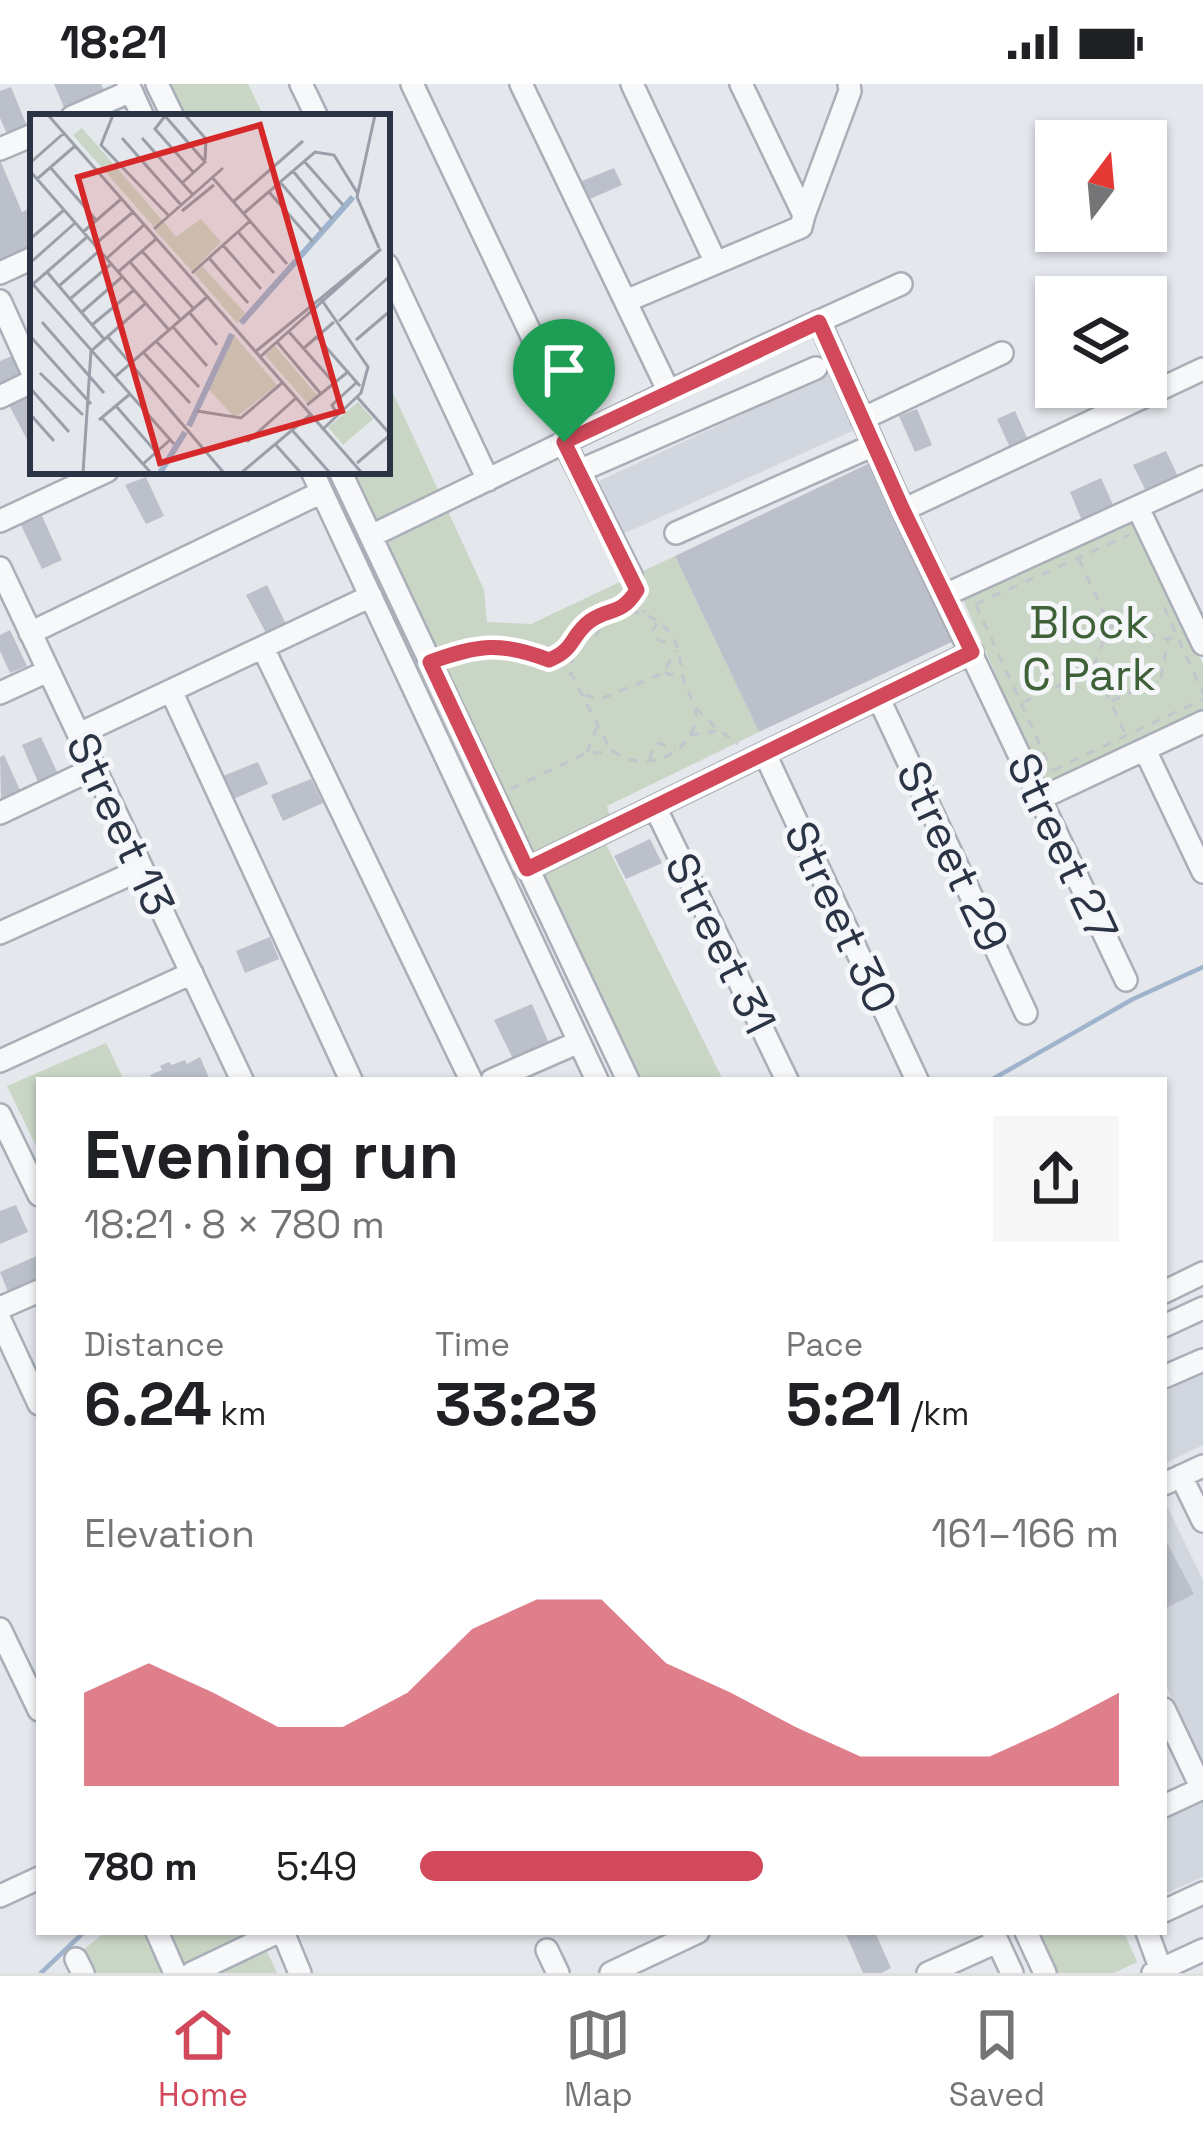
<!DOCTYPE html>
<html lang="en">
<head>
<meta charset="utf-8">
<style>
	:root { --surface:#fff; --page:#f6f6f6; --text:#202124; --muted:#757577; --line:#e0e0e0; --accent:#d1495b }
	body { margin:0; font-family:"Space Grotesk",sans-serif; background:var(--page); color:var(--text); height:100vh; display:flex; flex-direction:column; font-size:45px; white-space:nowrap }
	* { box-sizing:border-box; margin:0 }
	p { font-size:39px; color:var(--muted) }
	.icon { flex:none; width:66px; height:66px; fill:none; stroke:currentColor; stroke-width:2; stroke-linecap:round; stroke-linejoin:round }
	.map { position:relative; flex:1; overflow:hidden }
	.drawer { position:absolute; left:36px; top:993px; width:1131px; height:858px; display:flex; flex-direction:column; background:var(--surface); border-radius:0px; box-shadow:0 3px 9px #0004 }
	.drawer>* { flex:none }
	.needle { width:78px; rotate:16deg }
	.buttons { position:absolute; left:1035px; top:36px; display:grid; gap:24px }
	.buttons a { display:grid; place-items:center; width:132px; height:132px; border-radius:0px; background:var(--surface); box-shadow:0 3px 9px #0004; font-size:60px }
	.pin { position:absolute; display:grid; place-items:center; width:102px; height:102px; color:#fff; margin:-123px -51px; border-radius:50% 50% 50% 0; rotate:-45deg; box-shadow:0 0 12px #0007 }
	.pin .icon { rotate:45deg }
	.round { display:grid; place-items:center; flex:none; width:126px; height:126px; border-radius:0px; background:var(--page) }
	.summary { display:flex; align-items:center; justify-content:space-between; height:204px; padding:0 48px }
	h1 { font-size:66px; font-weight:800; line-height:90px }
	.figures { display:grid; grid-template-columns:repeat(3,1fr); gap:18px; height:204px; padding:12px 48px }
	.figures div { display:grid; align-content:center }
	.figures b { font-size:60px; font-weight:800 }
	.figures small { font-size:33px; font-weight:400 }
	.figures p { font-size:33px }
	.chart { height:336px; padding:24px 48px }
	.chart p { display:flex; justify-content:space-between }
	.chart svg { width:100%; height:216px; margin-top:12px; fill:var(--accent); opacity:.7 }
	ul { padding:0 48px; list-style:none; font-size:39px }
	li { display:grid; grid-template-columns:192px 144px 1fr; align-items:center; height:90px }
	li i { height:30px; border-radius:15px; background:var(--accent) }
	.status { display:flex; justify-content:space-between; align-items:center; height:84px; padding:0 60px; background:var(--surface); direction:ltr }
	.status svg { height:33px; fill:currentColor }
	.menu { display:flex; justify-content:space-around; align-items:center; height:168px; border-top:3px solid var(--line); background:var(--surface); font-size:33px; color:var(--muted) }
	.menu a { display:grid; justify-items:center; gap:6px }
	.menu .active { color:var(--accent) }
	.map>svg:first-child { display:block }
	.built { fill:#d2d6de }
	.green { fill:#c9d6c5 }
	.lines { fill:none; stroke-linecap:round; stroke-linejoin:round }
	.stream { stroke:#9fb4cc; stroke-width:4.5 }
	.building { fill:#bbc0ca }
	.minor-casing { stroke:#a9aeb7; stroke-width:26 }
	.path { stroke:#c2c5cb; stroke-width:3; stroke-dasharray:9 9; stroke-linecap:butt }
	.minor { stroke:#f7f8fa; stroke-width:21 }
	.route-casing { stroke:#fff; stroke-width:24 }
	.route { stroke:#d1495b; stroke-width:15 }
	.labels { text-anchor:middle; stroke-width:10; stroke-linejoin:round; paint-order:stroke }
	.park-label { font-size:45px; fill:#3f6138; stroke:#f4f6f9 }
	.street-label { font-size:45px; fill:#2b3445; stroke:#f4f6f9 }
	.inset-river { fill:none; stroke:#9fb4cc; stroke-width:6 }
	.inset-road { fill:none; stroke:#9a9fa9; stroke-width:3 }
	.view { fill:#d62828; fill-opacity:0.15; stroke:#d62828; stroke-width:6 }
	.inset-edge { fill:none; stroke:#2b3445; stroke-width:6 }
</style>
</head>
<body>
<div class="status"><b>18:21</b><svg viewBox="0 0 49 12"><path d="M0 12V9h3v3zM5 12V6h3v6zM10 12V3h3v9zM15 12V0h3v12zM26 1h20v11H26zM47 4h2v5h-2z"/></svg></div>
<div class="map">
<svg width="1203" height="1889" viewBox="0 0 1203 1889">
	<rect width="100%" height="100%" fill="#e4e7ec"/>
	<!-- built -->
	<path class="built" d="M 831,289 L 859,344 L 623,450 L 597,398 Z
		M 1203,1289 L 1203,1361 L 1164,1380 L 1164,1308 Z
		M 1164,1416 L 1203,1496 L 1203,1680 L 1164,1597 Z
		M 1203,1718 L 1203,1793 L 1164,1810 L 1164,1735 Z"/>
	<!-- green -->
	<path class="green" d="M 170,0 L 248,0 L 264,33 L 185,33 Z
		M 387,296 L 440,410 L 375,439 L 351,387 L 387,387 Z
		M 448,427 L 484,506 L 487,538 L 531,540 L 675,472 L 759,648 L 607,722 L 611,735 L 532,771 L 381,458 Z
		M 1132,436 L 1136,438 L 1203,580 L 1203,629 L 1044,702 L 962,513 Z
		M 605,758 L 723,996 L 638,996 L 540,785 Z
		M 106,959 L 124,996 L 39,996 L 39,1068 L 7,1002 Z
		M 106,1848 L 258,1848 L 277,1889 L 70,1889 L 66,1879 Z
		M 1035,1848 L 1124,1848 L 1137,1878 L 1114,1889 L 1053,1889 Z"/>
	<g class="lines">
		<!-- stream -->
		<path class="stream" d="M 991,996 L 1133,915 L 1203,883
			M 41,1889 L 84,1848"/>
	</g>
	<!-- building -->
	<path class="building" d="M 54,0 L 101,0 L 106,10 L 66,28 Z
		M 11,3 L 27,42 L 7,50 L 0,34 L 0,7 Z
		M 0,76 L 22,128 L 33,123 L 33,165 L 0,179 Z
		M 614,84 L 622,101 L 590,115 L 582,97 Z
		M 12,272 L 23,293 L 0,304 L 0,277 Z
		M 32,312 L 33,315 L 33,367 L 9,321 Z
		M 917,325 L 932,361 L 915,368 L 899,332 Z
		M 1015,327 L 1029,358 L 1011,366 L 997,335 Z
		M 1166,367 L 1180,397 L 1148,411 L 1133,381 Z
		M 874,377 L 958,555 L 759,648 L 675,472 Z
		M 146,393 L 164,432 L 146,440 L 125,401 Z
		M 1101,394 L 1115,425 L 1083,439 L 1070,408 Z
		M 42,432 L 62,476 L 42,485 L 21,441 Z
		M 267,501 L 287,542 L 267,551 L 246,511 Z
		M 10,546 L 27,582 L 10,589 L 0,567 L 0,551 Z
		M 41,653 L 58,690 L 38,698 L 22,661 Z
		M 4,671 L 20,706 L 1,714 L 0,673 Z
		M 258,678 L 268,700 L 229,717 L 218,694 Z
		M 311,695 L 323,719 L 283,737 L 271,711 Z
		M 650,755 L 662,779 L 626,795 L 614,772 Z
		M 270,853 L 279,875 L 245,889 L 236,867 Z
		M 532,920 L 550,962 L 514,977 L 494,936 Z
		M 200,973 L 210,996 L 153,996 L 150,991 L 162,986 L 160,982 L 169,978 L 172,981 L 185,976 L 187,980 Z
		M 16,1121 L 28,1148 L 0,1160 L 0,1127 Z
		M 39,1171 L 39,1199 L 10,1213 L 0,1188 Z
		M 1164,1453 L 1194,1510 L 1164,1525 Z
		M 845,1848 L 875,1848 L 891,1884 L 881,1889 L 863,1889 Z"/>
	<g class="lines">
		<defs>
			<path id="minor" d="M 128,0 L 143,33
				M 157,0 L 173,33
				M 301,0 L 317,33
				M 412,0 L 579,351
				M 521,0 L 669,308
				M 632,0 L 716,179
				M 72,33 L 131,7
				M 0,65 L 33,51
				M 804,131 L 850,7 L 849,0
				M 387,181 L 488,396
				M 0,189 L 33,174
				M 0,217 L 33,290
				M 626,217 L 801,143 L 804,131 L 741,0
				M 819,237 L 903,426 L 1126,896
				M 0,313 L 33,297
				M 862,335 L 1002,269
				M 564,358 L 631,491
				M 312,387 L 597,996
				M 340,387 L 628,996
				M 579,387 L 816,284
				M 1138,424 L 1203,560
				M 903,426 L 1203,285
				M 0,437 L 107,387
				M 676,449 L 874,361
				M 373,451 L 745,271 L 901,200
				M 0,484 L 242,996
				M 945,511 L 1203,393
				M 30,549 L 322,408
				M 263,564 L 471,996
				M 171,607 L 351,996
				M 0,609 L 48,587
				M 879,615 L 1026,929
				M 79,650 L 371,512
				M 1145,666 L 1203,788
				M 765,670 L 917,996
				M 1039,715 L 1203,638
				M 655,723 L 787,996
				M 0,729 L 95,684
				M 527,785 L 972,568
				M 0,849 L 142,785
				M 0,977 L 192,889
				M 492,996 L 579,958
				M 0,1031 L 39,1111
				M 1164,1208 L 1203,1189
				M 0,1224 L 39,1207
				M 0,1236 L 39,1320
				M 1164,1242 L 1203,1224
				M 1164,1293 L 1203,1276
				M 1181,1392 L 1203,1437
				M 1164,1400 L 1203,1382
				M 0,1545 L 39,1626
				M 1164,1625 L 1202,1705
				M 1164,1722 L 1203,1704
				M 0,1812 L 39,1794
				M 1164,1827 L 1203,1809
				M 157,1848 L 175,1889
				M 283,1848 L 300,1889
				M 993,1848 L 1012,1889
				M 1026,1848 L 1045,1889
				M 1147,1848 L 1161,1886
				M 547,1866 L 558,1889
				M 76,1875 L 83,1889
				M 192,1889 L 278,1848
				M 611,1889 L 698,1848
				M 928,1889 L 997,1858
				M 1153,1889 L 1203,1866"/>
		</defs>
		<!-- minor casing -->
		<use href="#minor" class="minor-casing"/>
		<!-- path -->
		<path class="path" d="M 1079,475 L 1110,542 L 1094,581 L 1126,652
			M 638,509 L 645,528
			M 976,520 L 1129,451
			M 976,521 L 1052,687
			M 1164,523 L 1203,609
			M 618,526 L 636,507
			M 657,539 L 653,546 L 657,555 L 663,558 L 671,556
			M 1111,542 L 1168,555 L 1177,552
			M 579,550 L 590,554 L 596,552 L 600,544 L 596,534
			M 449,572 C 493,557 535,563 572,592 L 573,593 L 609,663 C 637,692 689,674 696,635 C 698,622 689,612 685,600 C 680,586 681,569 674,555 C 660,530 627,521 601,531 C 573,542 572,565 572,592
			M 553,574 L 571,564
			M 665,589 L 683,593
			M 585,611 L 601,615 L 663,589 L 676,566
			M 1112,617 L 1161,594 L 1168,555
			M 1023,618 L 1096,585
			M 696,624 L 715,643 L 738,660
			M 690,651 L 716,647
			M 587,668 L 597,643
			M 650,675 L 652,664 L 658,659 L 675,664
			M 1054,686 L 1203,615
			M 511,705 L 584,670 L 613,667"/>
		<!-- minor -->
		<use href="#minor" class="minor"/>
	</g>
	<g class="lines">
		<defs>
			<path id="route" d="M 819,238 L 903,426 L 972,568 L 527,785 L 430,578 C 478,561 500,557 549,576 C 576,565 570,552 590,537 C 610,523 621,532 637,506 L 564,358 Z"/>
		</defs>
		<!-- route casing -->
		<use href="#route" class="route-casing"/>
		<!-- route -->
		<use href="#route" class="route"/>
	</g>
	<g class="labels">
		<!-- park labels -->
		<g class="park-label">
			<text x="1089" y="554">Block<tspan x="1089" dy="52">C Park</tspan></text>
		</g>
		<!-- street labels -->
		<g class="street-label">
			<text transform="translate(121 740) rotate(65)" y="16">Street 13</text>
			<text transform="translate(1063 763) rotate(65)" y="16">Street 27</text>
			<text transform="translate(953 772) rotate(65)" y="16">Street 29</text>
			<text transform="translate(841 833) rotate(65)" y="16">Street 30</text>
			<text transform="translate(721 859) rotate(64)" y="16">Street 31</text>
		</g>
	</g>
	<!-- overview -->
	<g transform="translate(30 30)">
		<rect width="360" height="360" fill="#e4e7ec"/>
		<path d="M 52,14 L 132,106 L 124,113 L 43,21 ZM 171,105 L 191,128 L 162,157 L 125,116 L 134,108 L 146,123 ZM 172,152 L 215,199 L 207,209 L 164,159 ZM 203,220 L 247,271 L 205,304 L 176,272 ZM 245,232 L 287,281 L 277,289 L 235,241 ZM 328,288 L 343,305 L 313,331 L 298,313 Z" fill="#c9d6c5"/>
		<path class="inset-river" d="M 211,209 L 323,83M 159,312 L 202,220M 130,359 L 155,318"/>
		<path class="inset-road" d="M 18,1 L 332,359M 83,1 L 71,31 L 139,102M 155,1 L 176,25 L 175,46M 345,1 L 327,83 L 349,134M 135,2 L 175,48 L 152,69M 135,2 L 125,15 L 164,59M 92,24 L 151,91M 112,24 L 163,81M 274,47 L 313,91M 0,49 L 34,19M 20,53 L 66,106M 0,57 L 139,216M 263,57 L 302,105M 182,63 L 257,150M 7,65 L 45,32M 250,68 L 292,117M 239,78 L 283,128M 203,88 L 273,27M 152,97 L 184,71M 213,100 L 285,38 L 304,41 L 328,80M 124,115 L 193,54M 53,118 L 91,85M 208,118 L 244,159M 0,125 L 34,96M 64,131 L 103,98M 193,131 L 231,175M 112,137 L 163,194M 179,144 L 218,189M 76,145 L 114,111M 100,148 L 150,205M 0,149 L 45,109M 17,158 L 74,225M 88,158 L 126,125M 162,159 L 220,107M 0,167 L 85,263 L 177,183M 3,170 L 57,123M 29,172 L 69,137M 40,185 L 81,150M 291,185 L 338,253 L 331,279 L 292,316M 52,198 L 92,163M 159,198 L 187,231M 309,207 L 360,162M 12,208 L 74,279M 62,211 L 104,176M 143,213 L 177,252M 259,218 L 304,269M 0,222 L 61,290M 77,222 L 194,359M 287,223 L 330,272M 326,226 L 360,197M 126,227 L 169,273M 247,228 L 291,280M 274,234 L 304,208M 113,238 L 160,289M 225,238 L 351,135 L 230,243M 10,259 L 53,301M 85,263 L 144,330M 0,274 L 39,318M 327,283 L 360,320M 277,291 L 319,257M 86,292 L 126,338M 167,297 L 211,304 L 252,269M 306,298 L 302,291 L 327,268M 0,300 L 24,327M 72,304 L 121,359M 69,306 L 100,280M 262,316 L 300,359M 217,328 L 265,285M 245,330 L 271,359M 327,349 L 360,321M 113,350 L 140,326M 53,359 L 61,237 L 116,189M 211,359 L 280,301"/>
		<path class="view" d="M 230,11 L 312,297 L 130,349 L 48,63 Z"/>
		<rect width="360" height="360" class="inset-edge"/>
	</g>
</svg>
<div class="buttons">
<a><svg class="needle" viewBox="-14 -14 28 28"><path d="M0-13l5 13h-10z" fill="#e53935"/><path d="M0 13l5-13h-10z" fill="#757577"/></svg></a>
<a><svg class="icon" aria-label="layers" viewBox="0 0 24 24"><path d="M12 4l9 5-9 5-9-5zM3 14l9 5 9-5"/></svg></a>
</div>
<div class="pin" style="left:564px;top:358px;background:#1e9e55"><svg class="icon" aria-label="arrive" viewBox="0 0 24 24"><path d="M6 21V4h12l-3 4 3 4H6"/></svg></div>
<section class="drawer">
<div class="summary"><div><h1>Evening run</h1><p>18:21 · 8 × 780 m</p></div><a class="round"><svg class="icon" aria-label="share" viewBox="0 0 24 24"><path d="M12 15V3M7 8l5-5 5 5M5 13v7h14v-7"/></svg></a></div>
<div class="figures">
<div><p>Distance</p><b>6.24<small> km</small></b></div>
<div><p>Time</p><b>33:23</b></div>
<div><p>Pace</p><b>5:21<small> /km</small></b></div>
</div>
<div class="chart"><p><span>Elevation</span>161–166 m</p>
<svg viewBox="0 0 160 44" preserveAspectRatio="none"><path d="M0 44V25L10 19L20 25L30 32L40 32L50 25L60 12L70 6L80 6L90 19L100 25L110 32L120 38L130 38L140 38L150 32L160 25V44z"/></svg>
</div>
<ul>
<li><b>780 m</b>5:49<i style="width:49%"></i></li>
</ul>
</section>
</div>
<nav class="menu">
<a class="active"><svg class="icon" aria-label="home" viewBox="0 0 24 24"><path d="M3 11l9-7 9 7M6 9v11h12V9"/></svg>Home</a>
<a><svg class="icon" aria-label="map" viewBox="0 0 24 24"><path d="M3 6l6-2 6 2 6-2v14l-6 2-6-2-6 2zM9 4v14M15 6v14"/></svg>Map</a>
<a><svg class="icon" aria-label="saved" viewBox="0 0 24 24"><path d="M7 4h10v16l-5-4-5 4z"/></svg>Saved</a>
</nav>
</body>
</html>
